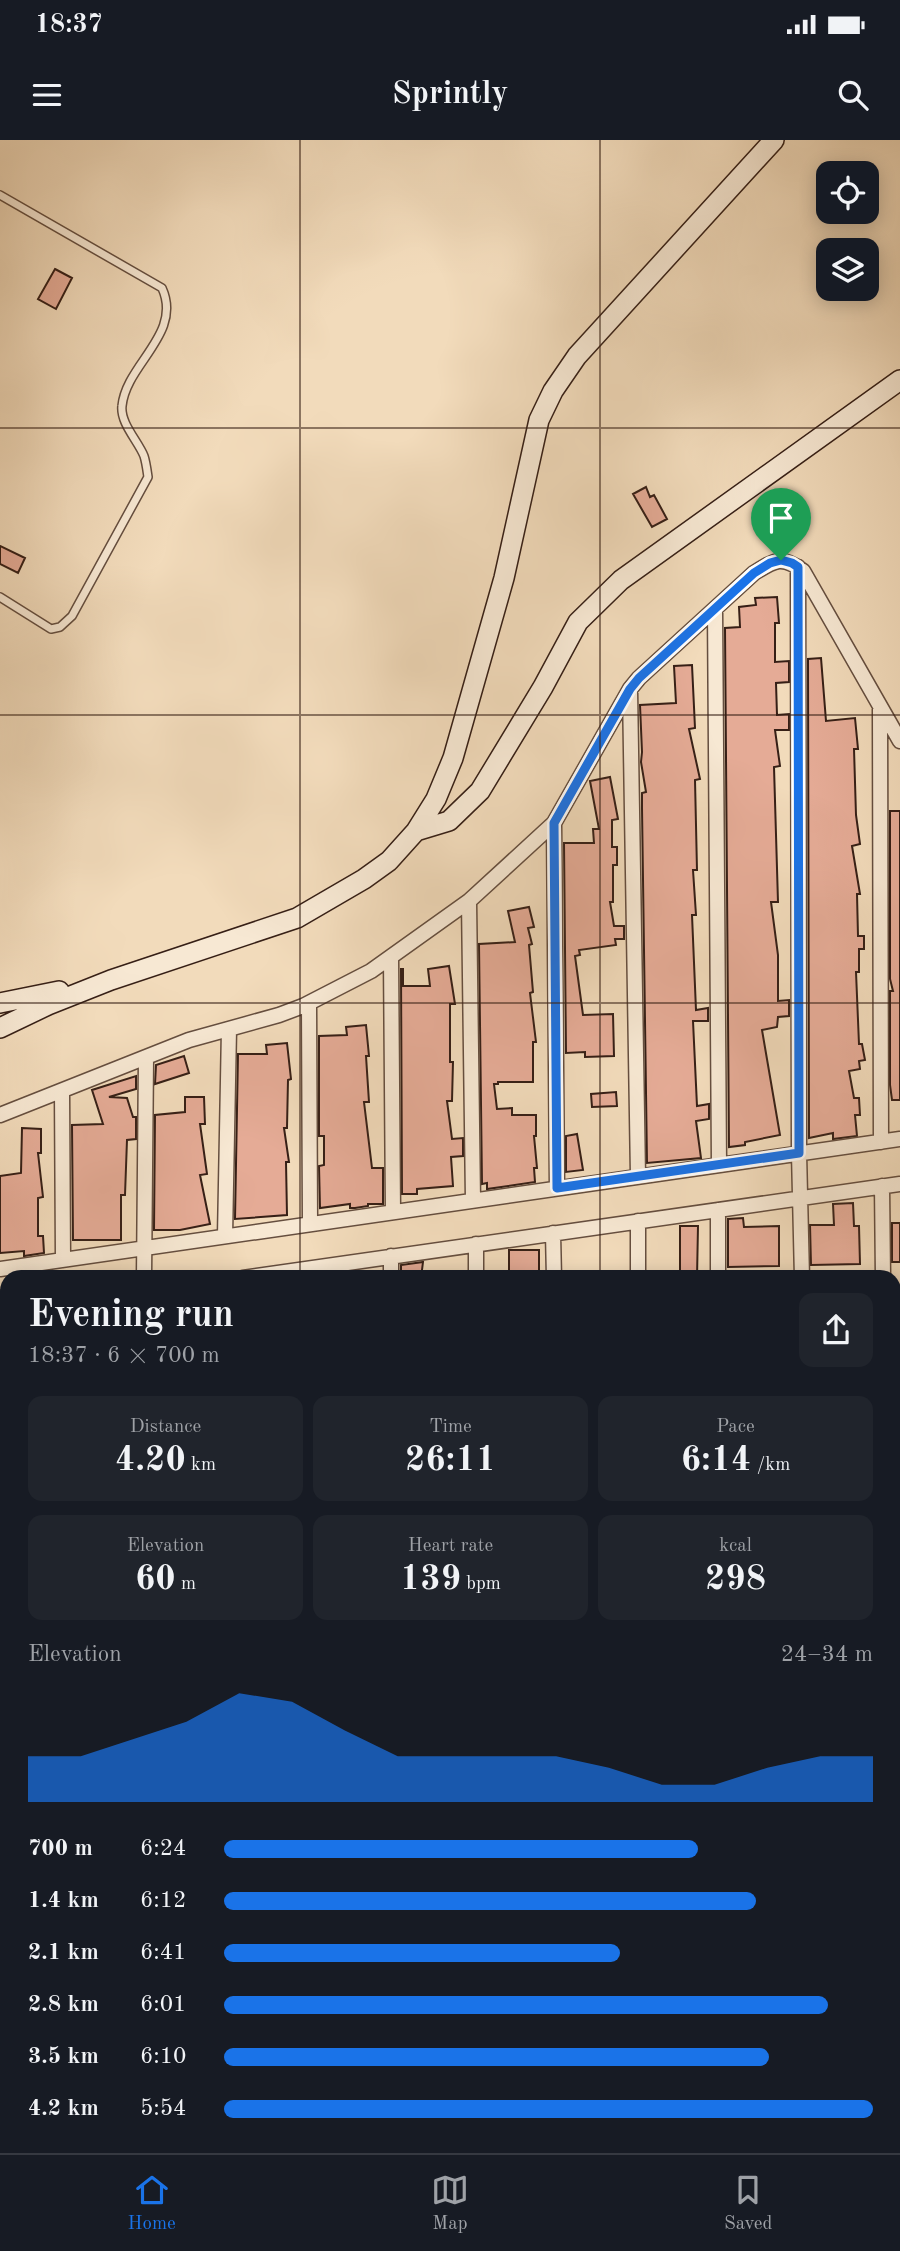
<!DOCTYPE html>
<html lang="en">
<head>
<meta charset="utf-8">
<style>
	:root { --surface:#171b24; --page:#20242c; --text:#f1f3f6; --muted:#9ea1a6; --line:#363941; --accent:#1a73e8 }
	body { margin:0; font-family:"Old Standard TT",serif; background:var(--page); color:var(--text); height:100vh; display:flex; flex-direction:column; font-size:26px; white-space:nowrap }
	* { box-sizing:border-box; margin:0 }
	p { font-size:23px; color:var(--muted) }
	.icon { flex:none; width:38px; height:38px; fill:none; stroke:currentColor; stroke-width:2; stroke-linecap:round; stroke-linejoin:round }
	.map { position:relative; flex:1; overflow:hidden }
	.drawer { position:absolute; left:0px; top:1130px; width:901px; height:884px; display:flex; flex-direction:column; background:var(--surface); border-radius:21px 21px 0 0; box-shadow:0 4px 18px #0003 }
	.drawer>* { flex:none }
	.tools { position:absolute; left:816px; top:21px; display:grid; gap:14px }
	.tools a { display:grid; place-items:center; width:63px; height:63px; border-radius:14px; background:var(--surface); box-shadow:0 4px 18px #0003; font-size:35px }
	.pin { position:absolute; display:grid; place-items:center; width:60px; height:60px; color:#fff; margin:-72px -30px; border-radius:50% 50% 50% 0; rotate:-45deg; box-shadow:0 0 7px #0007 }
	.pin .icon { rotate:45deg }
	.round { display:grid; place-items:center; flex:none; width:74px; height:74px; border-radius:14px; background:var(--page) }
	.headline { display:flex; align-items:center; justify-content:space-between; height:119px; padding:0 28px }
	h1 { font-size:38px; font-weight:700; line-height:52px }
	.metrics { display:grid; grid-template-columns:repeat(3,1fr); gap:10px; height:119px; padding:7px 28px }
	.metrics div { display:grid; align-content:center; border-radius:14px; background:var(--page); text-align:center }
	.metrics b { font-size:35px; font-weight:700 }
	.metrics small { font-size:19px; font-weight:400 }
	.metrics p { font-size:19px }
	.chart { height:196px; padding:14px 28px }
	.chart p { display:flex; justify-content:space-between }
	.chart svg { width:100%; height:126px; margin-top:7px; fill:var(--accent); opacity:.7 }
	ul { padding:0 28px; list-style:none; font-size:23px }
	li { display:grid; grid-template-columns:112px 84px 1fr; align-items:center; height:52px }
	li i { height:18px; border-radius:9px; background:var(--accent) }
	.status { display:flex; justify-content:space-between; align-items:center; height:49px; padding:0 35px; background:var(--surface); direction:ltr }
	.status svg { height:19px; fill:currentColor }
	header { display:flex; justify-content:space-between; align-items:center; height:91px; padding:0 28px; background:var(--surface); font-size:32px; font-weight:700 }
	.tabs { display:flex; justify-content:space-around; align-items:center; height:98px; border-top:2px solid var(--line); background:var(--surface); font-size:19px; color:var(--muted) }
	.tabs a { display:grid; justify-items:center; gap:4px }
	.tabs .selected { color:var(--accent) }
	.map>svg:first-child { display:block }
	.pitch { fill:#b4c194; stroke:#757055; stroke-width:2 }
	.building { fill:#e5ab96; stroke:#361f16; stroke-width:2 }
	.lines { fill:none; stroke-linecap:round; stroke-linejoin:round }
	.lane-casing { stroke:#654e3f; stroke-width:10 }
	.street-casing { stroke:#654e3f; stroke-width:17 }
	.secondary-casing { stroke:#361f16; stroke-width:22 }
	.lane { stroke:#f7e8d3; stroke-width:7 }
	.street { stroke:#f7e8d3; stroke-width:14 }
	.secondary { stroke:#f7e8d3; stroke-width:19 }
	.route-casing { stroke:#fff; stroke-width:14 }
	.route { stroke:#1a73e8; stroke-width:9 }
	.grid { fill:none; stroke:#361f16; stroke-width:2; stroke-opacity:0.55 }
</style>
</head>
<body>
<div class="status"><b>18:37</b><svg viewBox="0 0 49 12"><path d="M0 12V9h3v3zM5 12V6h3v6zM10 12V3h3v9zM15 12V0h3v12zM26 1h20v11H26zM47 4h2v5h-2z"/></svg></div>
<header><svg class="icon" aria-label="menu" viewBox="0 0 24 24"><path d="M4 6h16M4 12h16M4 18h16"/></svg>Sprintly<svg class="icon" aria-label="search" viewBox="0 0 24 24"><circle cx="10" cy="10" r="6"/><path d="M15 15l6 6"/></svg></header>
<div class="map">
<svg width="900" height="2013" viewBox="0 0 900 2013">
	<rect width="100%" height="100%" fill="#f2dbbb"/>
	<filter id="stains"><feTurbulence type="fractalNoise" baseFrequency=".00286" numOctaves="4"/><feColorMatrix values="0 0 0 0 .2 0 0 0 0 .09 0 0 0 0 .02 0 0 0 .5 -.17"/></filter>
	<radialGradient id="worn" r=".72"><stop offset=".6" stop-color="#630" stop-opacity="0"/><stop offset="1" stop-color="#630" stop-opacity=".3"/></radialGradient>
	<!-- pitch -->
	<path class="pitch" d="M 894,1651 L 900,1651 L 900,1892 L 894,1892 Z"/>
	<!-- building -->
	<path class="building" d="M 55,129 L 72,138 L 56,169 L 38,159 Z
		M 646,347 L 650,357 L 654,355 L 667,379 L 652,387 L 633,354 Z
		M 0,406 L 25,418 L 18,433 L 0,424 Z
		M 777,457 L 779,483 L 775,483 L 775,522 L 789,521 L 789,542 L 776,543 L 777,575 L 789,574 L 789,590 L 775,590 L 780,626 L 774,627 L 778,762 L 771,762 L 778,815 L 778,861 L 789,860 L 789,876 L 778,877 L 777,887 L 762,890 L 780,995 L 745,1002 L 745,1005 L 729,1007 L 725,488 L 740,487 L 739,467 L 756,465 L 755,458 Z
		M 821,518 L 826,581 L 855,578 L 858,609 L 854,609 L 856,675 L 860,704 L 852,706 L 860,754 L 857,754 L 858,796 L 864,796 L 864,809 L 859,809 L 859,832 L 856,832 L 859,904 L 862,904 L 865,920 L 859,921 L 860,929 L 849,931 L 854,958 L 859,958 L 860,975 L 855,975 L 857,996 L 833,999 L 833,993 L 809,998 L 809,994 L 808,519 Z
		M 692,525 L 695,588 L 689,589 L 700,639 L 695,640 L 697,730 L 693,730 L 696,775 L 692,775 L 696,870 L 708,868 L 708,881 L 693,881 L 697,966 L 709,964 L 709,979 L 696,981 L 701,1018 L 647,1023 L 642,668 L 642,653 L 646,652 L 641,622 L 642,612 L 640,565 L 676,563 L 674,526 Z
		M 610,637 L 618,679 L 612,680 L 612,707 L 617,707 L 617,725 L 613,725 L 613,762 L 610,762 L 614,786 L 624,786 L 624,799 L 615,799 L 616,805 L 579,810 L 580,815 L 575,816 L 583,875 L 613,874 L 614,916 L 585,917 L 585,912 L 566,913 L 564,703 L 594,703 L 593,689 L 599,689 L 590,641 Z
		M 890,671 L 900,671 L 900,960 L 892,960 L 890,945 L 890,851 L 893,851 L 890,839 Z
		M 529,767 L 534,787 L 528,788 L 532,804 L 529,805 L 533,852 L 530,853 L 536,902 L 533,902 L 533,942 L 498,942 L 498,944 L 494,944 L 497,969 L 512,968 L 512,975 L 536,975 L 536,996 L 534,996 L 537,1028 L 534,1028 L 535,1042 L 487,1049 L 487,1043 L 482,1044 L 479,804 L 515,802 L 508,771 Z
		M 449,826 L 455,864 L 450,864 L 450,922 L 453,922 L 452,961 L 447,961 L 452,999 L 463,998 L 463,1016 L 451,1017 L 453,1046 L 417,1049 L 417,1054 L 402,1054 L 401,829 L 403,829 L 403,846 L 430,846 L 428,829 Z
		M 366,885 L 369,916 L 366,916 L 369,962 L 364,962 L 372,1028 L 383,1028 L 383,1064 L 368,1064 L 368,1066 L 355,1068 L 350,1068 L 350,1064 L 320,1068 L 319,1026 L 324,1025 L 324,996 L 319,996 L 319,896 L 347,895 L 346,887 Z
		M 287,903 L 291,939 L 288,940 L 287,988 L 284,988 L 289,1022 L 286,1022 L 287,1075 L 235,1079 L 238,914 L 267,914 L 266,905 Z
		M 184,916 L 189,933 L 155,944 L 156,925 Z
		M 136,936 L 136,949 L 109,957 L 127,958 L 133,977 L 136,977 L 136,999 L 127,1000 L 125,1055 L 121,1055 L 121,1100 L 73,1100 L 72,985 L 103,984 L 92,950 Z
		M 616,952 L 617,966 L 592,967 L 591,954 Z
		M 185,957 L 204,957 L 205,984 L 200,984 L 207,1034 L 200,1035 L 210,1084 L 180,1090 L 154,1090 L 155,975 L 185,972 Z
		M 22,988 L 41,989 L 41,1013 L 38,1013 L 43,1057 L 38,1058 L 38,1096 L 43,1096 L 44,1113 L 24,1116 L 24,1111 L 0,1113 L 0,1036 L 21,1033 Z
		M 577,994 L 583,1030 L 566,1032 L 566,996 Z
		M 853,1063 L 854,1086 L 859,1086 L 860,1124 L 811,1125 L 810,1085 L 834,1085 L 833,1064 Z
		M 743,1078 L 744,1087 L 779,1086 L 779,1126 L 728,1127 L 728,1079 Z
		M 892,1083 L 900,1083 L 900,1122 L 892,1122 Z
		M 680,1086 L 698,1086 L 697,1138 L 680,1138 Z
		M 509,1110 L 539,1110 L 539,1138 L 509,1138 Z
		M 423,1122 L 421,1138 L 401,1138 L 401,1125 Z"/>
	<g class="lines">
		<defs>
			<path id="lane" d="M 0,55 L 162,148 C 183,194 126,224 122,266 C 120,283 138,301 144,316 C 146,322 147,330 148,337 L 72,476 L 60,487 L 51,489 L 0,457
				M 762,2007 L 785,2013"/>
			<path id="street" d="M 798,427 L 799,1013 L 802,1138
				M 715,469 L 719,1024
				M 630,550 L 638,1036
				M 880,569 L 881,1002
				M 554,683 L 557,1048
				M 469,761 L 473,1060
				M 391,817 L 393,1072
				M 309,863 L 310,1084
				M 62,951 L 63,1120
				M 0,975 L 189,900 L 279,875 L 303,866 L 371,831 L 469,761 L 554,683 L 630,549 L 639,538 L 754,433 C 775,420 782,415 803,431 L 900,601
				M 882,1046 L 883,1138
				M 718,1070 L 718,1138
				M 638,1081 L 638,1138
				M 553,1093 L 554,1138
				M 225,1096 L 229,889
				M 476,1104 L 476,1138
				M 391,1116 L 391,1138
				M 0,1129 L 900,999
				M 144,1138 L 146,918
				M 243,1138 L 900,1044
				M 0,1172 L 7,1171
				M 894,1638 L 900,1638
				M 0,1644 L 7,1644
				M 0,1753 L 7,1753
				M 894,1900 L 900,1900
				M 0,1906 L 7,1906
				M 0,1918 L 7,1927
				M 894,1921 L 900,1921
				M 894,1958 L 900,1959
				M 69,2007 L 74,2013
				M 503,2007 L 503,2013
				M 676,2007 L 699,2013"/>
			<path id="secondary" d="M 416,691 L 449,681 L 480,651 L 543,547 L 578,482 L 621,440 L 900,240
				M 0,863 L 59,851
				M 0,888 L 48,865 L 111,840 L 297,778 L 364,739 L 389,721 L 416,691 L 436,659 L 453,618 L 504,438 L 539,280 L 553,251 L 577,216 L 774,0
				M 0,2006 L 5,2013"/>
		</defs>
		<!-- lane casing -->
		<use href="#lane" class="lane-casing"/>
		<!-- street casing -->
		<use href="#street" class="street-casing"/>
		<!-- secondary casing -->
		<use href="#secondary" class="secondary-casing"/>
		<!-- lane -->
		<use href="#lane" class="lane"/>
		<!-- street -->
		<use href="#street" class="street"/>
		<!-- secondary -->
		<use href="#secondary" class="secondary"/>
	</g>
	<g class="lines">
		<defs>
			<path id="route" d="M 781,420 L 792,423 L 798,427 L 799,1013 L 557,1048 L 554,683 L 630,549 L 639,538 L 754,433 L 770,423 Z"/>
		</defs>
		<!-- route casing -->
		<use href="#route" class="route-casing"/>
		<!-- route -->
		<use href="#route" class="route"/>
	</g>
	<!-- grid -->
	<path class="grid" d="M 300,0 L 300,1138M 600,0 L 600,1138M 0,288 L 900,288M 0,575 L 900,575M 0,863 L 900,863M 0,1150 L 7,1150M 894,1150 L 900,1150M 0,1438 L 7,1438M 894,1438 L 900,1438M 0,1725 L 7,1725M 894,1725 L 900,1725M 300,2007 L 300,2013M 600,2007 L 600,2013"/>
	<rect width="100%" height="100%" filter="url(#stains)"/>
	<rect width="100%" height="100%" fill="url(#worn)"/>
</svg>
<div class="tools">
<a><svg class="icon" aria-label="locate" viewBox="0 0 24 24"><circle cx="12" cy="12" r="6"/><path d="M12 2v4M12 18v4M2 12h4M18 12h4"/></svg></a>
<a><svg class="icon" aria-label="layers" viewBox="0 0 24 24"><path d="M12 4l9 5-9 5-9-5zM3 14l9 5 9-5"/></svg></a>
</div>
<div class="pin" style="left:781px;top:420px;background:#1e9e55"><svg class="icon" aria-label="arrive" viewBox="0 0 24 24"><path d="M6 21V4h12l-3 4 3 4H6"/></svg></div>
<section class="drawer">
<div class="headline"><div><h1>Evening run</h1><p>18:37 · 6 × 700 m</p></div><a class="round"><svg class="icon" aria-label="share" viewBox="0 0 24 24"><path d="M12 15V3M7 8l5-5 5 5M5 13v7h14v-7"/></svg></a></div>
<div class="metrics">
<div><p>Distance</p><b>4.20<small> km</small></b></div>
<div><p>Time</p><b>26:11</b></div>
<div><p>Pace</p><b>6:14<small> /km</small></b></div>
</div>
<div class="metrics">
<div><p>Elevation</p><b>60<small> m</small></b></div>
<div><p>Heart rate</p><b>139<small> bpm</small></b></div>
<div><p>kcal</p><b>298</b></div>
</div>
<div class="chart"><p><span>Elevation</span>24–34 m</p>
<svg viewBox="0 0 160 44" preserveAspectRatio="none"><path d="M0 44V28L10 28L20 22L30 16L40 6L50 9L60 19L70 28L80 28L90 28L100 28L110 32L120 38L130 38L140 32L150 28L160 28V44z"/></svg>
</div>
<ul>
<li><b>700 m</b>6:24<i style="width:73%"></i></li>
<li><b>1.4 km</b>6:12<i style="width:82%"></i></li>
<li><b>2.1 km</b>6:41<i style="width:61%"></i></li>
<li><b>2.8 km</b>6:01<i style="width:93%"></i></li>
<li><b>3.5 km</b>6:10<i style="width:84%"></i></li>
<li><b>4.2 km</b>5:54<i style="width:100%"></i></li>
</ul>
</section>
</div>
<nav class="tabs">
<a class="selected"><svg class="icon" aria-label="home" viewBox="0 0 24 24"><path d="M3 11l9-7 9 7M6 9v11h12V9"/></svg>Home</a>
<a><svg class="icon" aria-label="map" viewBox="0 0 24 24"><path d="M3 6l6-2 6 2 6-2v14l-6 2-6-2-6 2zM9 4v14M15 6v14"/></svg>Map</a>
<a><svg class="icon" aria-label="saved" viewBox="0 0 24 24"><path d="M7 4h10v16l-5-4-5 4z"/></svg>Saved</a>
</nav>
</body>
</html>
